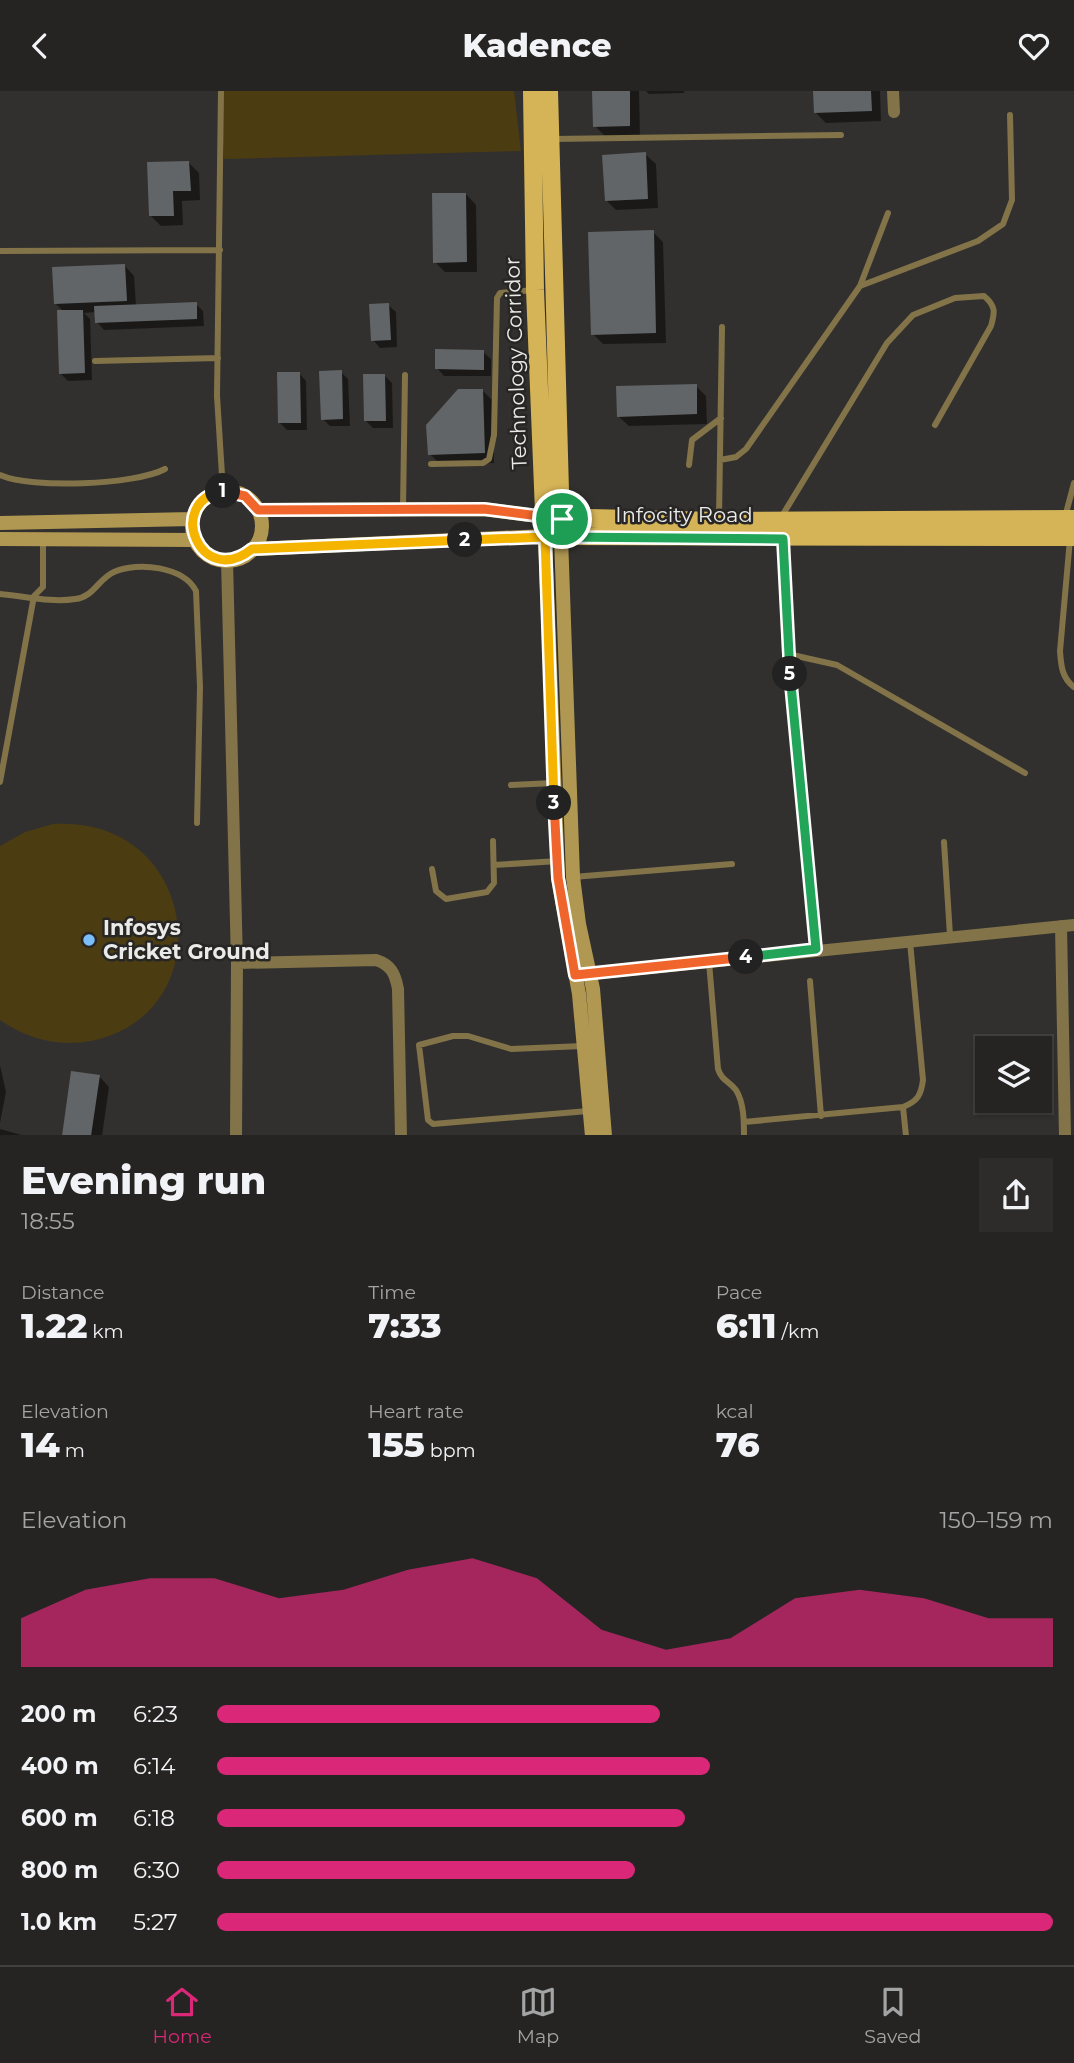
<!DOCTYPE html>
<html lang="en">
<head>
<meta charset="utf-8">
<style>
	:root { --surface:#252422; --page:#2d2c2a; --text:#f1f3f6; --muted:#a3a4a5; --line:#424140; --accent:#db2777 }
	body { margin:0; font-family:Montserrat,sans-serif; background:var(--page); color:var(--text); height:100vh; display:flex; flex-direction:column; font-size:26px; white-space:nowrap }
	* { box-sizing:border-box; margin:0 }
	p { font-size:23px; color:var(--muted) }
	.icon { flex:none; width:38px; height:38px; fill:none; stroke:currentColor; stroke-width:2; stroke-linecap:round; stroke-linejoin:round }
	.map { position:relative; height:1044px; overflow:hidden }
	.drawer { display:flex; flex-direction:column; background:var(--surface); flex:1 }
	.drawer>* { flex:none }
	.tools { position:absolute; left:975px; top:945px; display:grid; gap:14px }
	.tools a { display:grid; place-items:center; width:77px; height:77px; border-radius:0px; background:var(--surface); box-shadow:0 2px 5px #0004,0 0 0 2px var(--line); font-size:35px }
	.pin { position:absolute; display:grid; place-items:center; width:60px; height:60px; color:#fff; margin:-30px; border:4px solid #fff; border-radius:50%; box-shadow:0 2px 7px #0007 }
	.km { position:absolute; width:35px; height:35px; margin:-18px; border-radius:50%; background:#222; color:#fff; font-size:19px; line-height:35px; text-align:center }
	.round { display:grid; place-items:center; flex:none; width:74px; height:74px; border-radius:0px; background:var(--page) }
	.summary { display:flex; align-items:center; justify-content:space-between; height:119px; padding:0 21px }
	h1 { font-size:38px; font-weight:800; line-height:52px }
	.figures { display:grid; grid-template-columns:repeat(3,1fr); gap:10px; height:119px; padding:7px 21px }
	.figures div { display:grid; align-content:center }
	.figures b { font-size:35px; font-weight:800 }
	.figures small { font-size:19px; font-weight:400 }
	.figures p { font-size:19px }
	.chart { height:196px; padding:14px 21px }
	.chart p { display:flex; justify-content:space-between }
	.chart svg { width:100%; height:126px; margin-top:7px; fill:var(--accent); opacity:.7 }
	ul { padding:0 21px; list-style:none; font-size:23px }
	li { display:grid; grid-template-columns:112px 84px 1fr; align-items:center; height:52px }
	li i { height:18px; border-radius:9px; background:var(--accent) }
	header { display:flex; justify-content:space-between; align-items:center; height:91px; padding:0 21px; background:var(--surface); font-size:32px; font-weight:800 }
	.tab-bar { display:flex; justify-content:space-around; align-items:center; height:98px; border-top:2px solid var(--line); background:var(--surface); font-size:19px; color:var(--muted) }
	.tab-bar a { display:grid; justify-items:center; gap:4px }
	.tab-bar .selected { color:var(--accent) }
	.map>svg:first-child { display:block }
	.green { fill:#4b3c12 }
	.shadow { fill:#0007 }
	.building { fill:#626567 }
	.lines { fill:none; stroke-linecap:round; stroke-linejoin:round }
	.lane { stroke:#827349; stroke-width:6 }
	.street { stroke:#827349; stroke-width:12 }
	.secondary { stroke:#b19852; stroke-width:14 }
	.primary { stroke:#d5b457; stroke-width:18 }
	.split-1-casing { stroke:#fff; stroke-width:14 }
	.split-2-casing { stroke:#fff; stroke-width:14 }
	.split-3-casing { stroke:#fff; stroke-width:14 }
	.split-4-casing { stroke:#fff; stroke-width:14 }
	.split-5-casing { stroke:#fff; stroke-width:14 }
	.split-6-casing { stroke:#fff; stroke-width:14 }
	.split-1 { stroke:#f0652b; stroke-width:9 }
	.split-2 { stroke:#f5b400; stroke-width:9 }
	.split-3 { stroke:#f5b400; stroke-width:9 }
	.split-4 { stroke:#f0652b; stroke-width:9 }
	.split-5 { stroke:#22a559; stroke-width:9 }
	.split-6 { stroke:#22a559; stroke-width:9 }
	.poi-dot { fill:#7cbef9; stroke:#272624; stroke-width:2.5 }
	.labels { text-anchor:middle; stroke-width:5; stroke-linejoin:round; paint-order:stroke }
	.street-label { font-size:21px; fill:#eaeae8; stroke:#272624 }
	.poi-label { font-size:21px; font-weight:bold; fill:#eaeae8; stroke:#272624; text-anchor:start }
</style>
</head>
<body>
<header><svg class="icon" aria-label="back" viewBox="0 0 24 24"><path d="M15 5l-7 7 7 7"/></svg>Kadence<svg class="icon" aria-label="heart" viewBox="0 0 24 24"><path d="M12 20l-8-8c-3-5 5-10 8-4 3-6 11-1 8 4z"/></svg></header>
<div class="map">
<svg width="1074" height="1045" viewBox="0 0 1074 1045">
	<rect width="100%" height="100%" fill="#31302e"/>
	<!-- green -->
	<path class="green" d="M 220,0 L 514,0 L 521,60 L 224,68 Z
		M 53,733 C 200,724 224,923 91,950 C 58,956 27,948 0,929 L 0,755 L 25,741 Z"/>
	<!-- shadow -->
	<path class="shadow" d="M 594,0 L 639,0 L 640,45 L 605,45 L 595,35 Z
		M 646,0 L 684,0 L 684,2 L 649,3 Z
		M 815,0 L 880,0 L 881,30 L 826,32 L 816,22 Z
		M 645,63 L 656,73 L 658,117 L 616,119 L 606,109 Z
		M 189,72 L 199,82 L 200,109 L 182,110 L 183,134 L 161,135 L 151,125 Z
		M 466,103 L 476,114 L 477,181 L 445,181 L 435,171 Z
		M 653,141 L 663,151 L 666,252 L 603,253 L 593,243 Z
		M 124,174 L 134,185 L 136,215 L 196,213 L 203,220 L 204,235 L 104,239 L 97,231 L 96,221 L 84,222 L 90,228 L 92,289 L 68,290 L 60,282 L 64,221 L 56,213 Z
		M 388,214 L 396,221 L 397,256 L 380,257 L 373,249 Z
		M 483,261 L 491,268 L 491,285 L 444,285 L 437,277 Z
		M 341,281 L 348,288 L 350,335 L 330,335 L 323,328 Z
		M 299,282 L 306,290 L 307,339 L 287,339 L 280,332 Z
		M 385,285 L 392,292 L 393,337 L 373,337 L 365,329 Z
		M 696,295 L 706,305 L 707,333 L 629,335 L 618,325 Z
		M 482,299 L 493,310 L 494,372 L 440,373 L 430,363 Z
		M 0,974 L 6,1001 L 0,1032 Z
		M 99,985 L 109,996 L 102,1045 L 64,1045 Z
		M 0,1038 L 25,1045 L 0,1045 Z"/>
	<!-- building -->
	<path class="building" d="M 592,0 L 630,0 L 630,35 L 593,36 Z
		M 813,0 L 871,0 L 872,20 L 814,22 Z
		M 646,61 L 648,108 L 605,110 L 602,64 Z
		M 189,70 L 191,100 L 173,100 L 174,125 L 149,125 L 147,71 Z
		M 432,102 L 466,102 L 467,171 L 433,172 Z
		M 654,139 L 656,242 L 591,244 L 588,141 Z
		M 125,173 L 127,210 L 54,213 L 52,176 Z
		M 197,211 L 197,228 L 95,232 L 94,215 Z
		M 389,212 L 391,249 L 371,250 L 369,213 Z
		M 57,219 L 83,219 L 85,282 L 59,283 Z
		M 435,258 L 484,259 L 484,279 L 435,278 Z
		M 342,279 L 343,328 L 321,329 L 319,280 Z
		M 277,281 L 300,281 L 301,332 L 278,332 Z
		M 363,283 L 385,283 L 386,330 L 364,330 Z
		M 697,293 L 697,323 L 617,326 L 616,295 Z
		M 458,298 L 483,298 L 485,362 L 428,364 L 426,334 Z
		M 71,980 L 100,984 L 91,1045 L 62,1045 Z"/>
	<g class="lines">
		<!-- lane -->
		<path class="lane" d="M 221,0 L 217,305 L 223,400
			M 553,48 L 841,44
			M 0,160 L 220,159
			M 860,195 L 888,122
			M 95,270 L 218,267
			M 720,369 L 736,366 L 746,358 L 860,195 L 978,150 L 1003,133 L 1012,109 L 1010,24
			M 431,373 L 483,372 L 489,368 L 494,344 L 497,207 L 500,202 L 534,199
			M 689,374 L 692,349 L 721,327
			M 0,384 C 31,398 135,394 165,378
			M 403,418 L 405,284
			M 782,425 L 887,252 L 913,224 L 955,207 L 984,205 C 996,215 995,221 991,235 L 935,334
			M 1065,426 L 1074,392
			M 719,427 L 722,236
			M 1070,448 L 1060,560 C 1061,575 1062,587 1074,596
			M 0,503 C 24,505 52,512 75,508 C 94,506 98,488 114,481 C 138,470 184,476 196,500 L 200,596 L 197,732
			M 788,563 L 837,574 L 1025,682
			M 0,691 L 34,505 L 43,496 L 43,449
			M 511,694 L 554,692
			M 944,751 L 950,844
			M 494,774 L 558,770
			M 432,778 L 436,800 L 446,808 L 487,801 L 494,792 L 493,750
			M 573,786 L 732,773
			M 709,871 L 718,978 C 722,990 729,990 736,999 C 744,1012 744,1030 744,1045
			M 810,890 L 821,1025
			M 583,955 L 511,958 L 468,945 L 453,945 L 419,954 L 428,1029 L 433,1033 L 588,1020
			M 903,1016 L 906,1045
			M 744,1031 L 903,1016 C 918,1010 921,1004 923,989 L 910,851"/>
		<!-- street -->
		<path class="street" d="M 893,0 L 894,21
			M 783,448 L 788,563 L 816,858
			M 227,469 L 237,872 L 236,1045
			M 1061,835 L 1065,1045
			M 237,872 L 376,869 C 391,874 395,882 398,898 L 401,1045
			M 580,884 L 1074,834"/>
		<!-- secondary -->
		<path class="secondary" d="M192 435a35 35 0 1 1 70 0a35 35 0 1 1-70 0Z
			M 258,419 L 483,418 L 545,426
			M 0,432 L 193,428
			M 561,446 L 573,786 L 579,833 L 593,898 L 605,1045
			M 0,448 L 196,449
			M 252,458 L 545,445 L 558,787 L 579,903 L 592,1045"/>
		<!-- primary -->
		<path class="primary" d="M 532,0 L 535,199 L 545,445 L 1074,446
			M 549,0 L 561,437
			M 545,426 L 719,430 L 1074,428"/>
	</g>
	<g class="lines">
		<defs>
			<path id="split-1" d="M 223,400 L 245,405 L 258,419 L 484,418 L 562,428"/>
			<path id="split-2" d="M 223,400 C 164,411 201,499 252,458 L 465,449"/>
			<path id="split-3" d="M 465,449 L 545,446 L 554,712"/>
			<path id="split-4" d="M 554,712 L 558,787 L 575,884 L 746,866"/>
			<path id="split-5" d="M 746,866 L 816,858 L 790,583"/>
			<path id="split-6" d="M 562,428 L 561,446 L 783,448 L 790,583"/>
		</defs>
		<!-- split-1 casing -->
		<use href="#split-1" class="split-1-casing"/>
		<!-- split-2 casing -->
		<use href="#split-2" class="split-2-casing"/>
		<!-- split-3 casing -->
		<use href="#split-3" class="split-3-casing"/>
		<!-- split-4 casing -->
		<use href="#split-4" class="split-4-casing"/>
		<!-- split-5 casing -->
		<use href="#split-5" class="split-5-casing"/>
		<!-- split-6 casing -->
		<use href="#split-6" class="split-6-casing"/>
		<!-- split-1 -->
		<use href="#split-1" class="split-1"/>
		<!-- split-2 -->
		<use href="#split-2" class="split-2"/>
		<!-- split-3 -->
		<use href="#split-3" class="split-3"/>
		<!-- split-4 -->
		<use href="#split-4" class="split-4"/>
		<!-- split-5 -->
		<use href="#split-5" class="split-5"/>
		<!-- split-6 -->
		<use href="#split-6" class="split-6"/>
	</g>
	<!-- markers -->
	<circle class="poi-dot" cx="89" cy="849" r="7"/>
	<g class="labels">
		<!-- street labels -->
		<g class="street-label">
			<text transform="translate(516 272) rotate(-92)" y="7">Technology Corridor</text>
			<text x="684" y="431">Infocity Road</text>
		</g>
		<!-- poi labels -->
		<g class="poi-label">
			<text x="103" y="844">Infosys<tspan x="103" dy="24">Cricket Ground</tspan></text>
		</g>
	</g>
</svg>
<div class="tools">
<a><svg class="icon" aria-label="layers" viewBox="0 0 24 24"><path d="M12 4l9 5-9 5-9-5zM3 14l9 5 9-5"/></svg></a>
</div>
<div class="pin" style="left:562px;top:428px;background:#1e9e55"><svg class="icon" aria-label="arrive" viewBox="0 0 24 24"><path d="M6 21V4h12l-3 4 3 4H6"/></svg></div>
<b class="km" style="left:223px;top:400px">1</b>
<b class="km" style="left:465px;top:449px">2</b>
<b class="km" style="left:554px;top:712px">3</b>
<b class="km" style="left:746px;top:866px">4</b>
<b class="km" style="left:790px;top:583px">5</b>
</div>
<section class="drawer">
<div class="summary"><div><h1>Evening run</h1><p>18:55</p></div><a class="round"><svg class="icon" aria-label="share" viewBox="0 0 24 24"><path d="M12 15V3M7 8l5-5 5 5M5 13v7h14v-7"/></svg></a></div>
<div class="figures">
<div><p>Distance</p><b>1.22<small> km</small></b></div>
<div><p>Time</p><b>7:33</b></div>
<div><p>Pace</p><b>6:11<small> /km</small></b></div>
</div>
<div class="figures">
<div><p>Elevation</p><b>14<small> m</small></b></div>
<div><p>Heart rate</p><b>155<small> bpm</small></b></div>
<div><p>kcal</p><b>76</b></div>
</div>
<div class="chart"><p><span>Elevation</span>150–159 m</p>
<svg viewBox="0 0 160 44" preserveAspectRatio="none"><path d="M0 44V27L10 17L20 13L30 13L40 20L50 17L60 10L70 6L80 13L90 31L100 38L110 34L120 20L130 17L140 20L150 27L160 27V44z"/></svg>
</div>
<ul>
<li><b>200 m</b>6:23<i style="width:53%"></i></li>
<li><b>400 m</b>6:14<i style="width:59%"></i></li>
<li><b>600 m</b>6:18<i style="width:56%"></i></li>
<li><b>800 m</b>6:30<i style="width:50%"></i></li>
<li><b>1.0 km</b>5:27<i style="width:100%"></i></li>
</ul>
</section>
<nav class="tab-bar">
<a class="selected"><svg class="icon" aria-label="home" viewBox="0 0 24 24"><path d="M3 11l9-7 9 7M6 9v11h12V9"/></svg>Home</a>
<a><svg class="icon" aria-label="map" viewBox="0 0 24 24"><path d="M3 6l6-2 6 2 6-2v14l-6 2-6-2-6 2zM9 4v14M15 6v14"/></svg>Map</a>
<a><svg class="icon" aria-label="saved" viewBox="0 0 24 24"><path d="M7 4h10v16l-5-4-5 4z"/></svg>Saved</a>
</nav>
</body>
</html>
